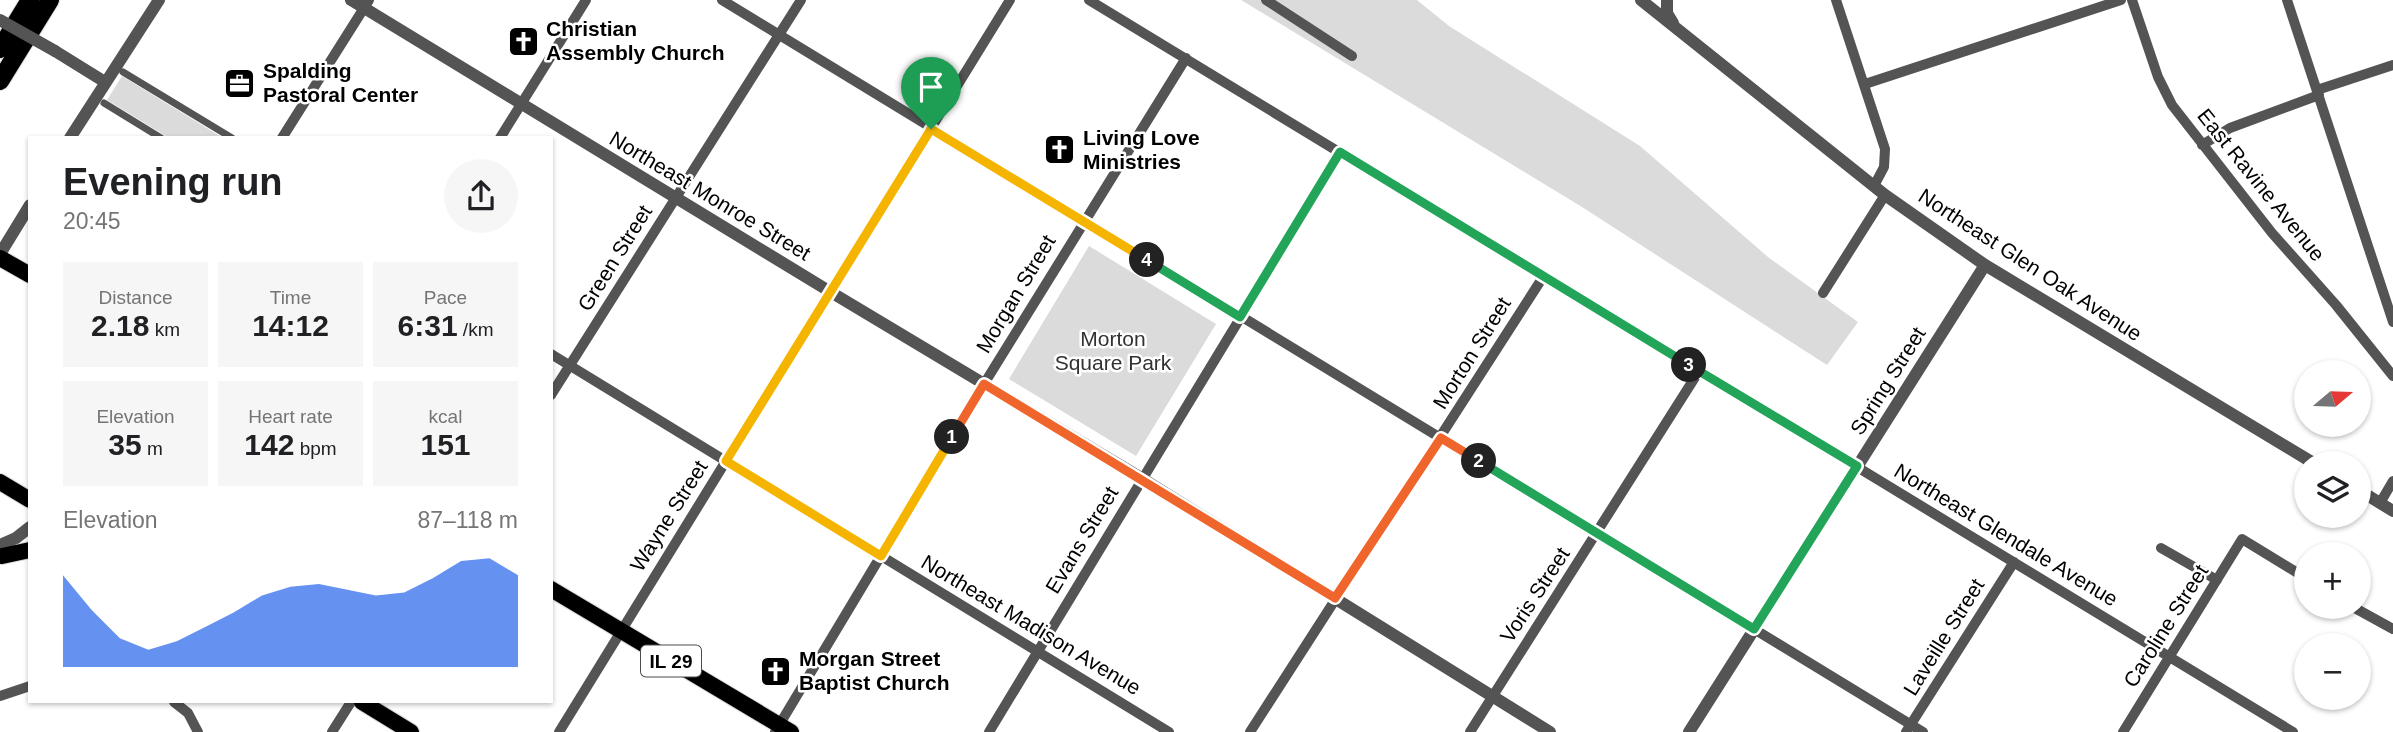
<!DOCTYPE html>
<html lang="en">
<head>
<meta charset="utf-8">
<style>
	:root { --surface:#fff; --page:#f6f6f6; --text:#202124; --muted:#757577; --accent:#2563eb }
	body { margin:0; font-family:Arial,sans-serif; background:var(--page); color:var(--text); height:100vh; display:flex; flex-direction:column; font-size:26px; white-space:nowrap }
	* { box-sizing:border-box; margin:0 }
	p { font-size:23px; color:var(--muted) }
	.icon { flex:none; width:38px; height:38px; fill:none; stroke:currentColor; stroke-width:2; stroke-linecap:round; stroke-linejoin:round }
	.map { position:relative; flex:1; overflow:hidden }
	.drawer { position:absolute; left:28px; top:136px; width:525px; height:567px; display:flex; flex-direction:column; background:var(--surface); border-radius:0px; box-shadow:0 2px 5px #0004 }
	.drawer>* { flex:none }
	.needle { width:46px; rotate:71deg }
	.controls { position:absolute; left:2294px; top:360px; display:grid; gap:14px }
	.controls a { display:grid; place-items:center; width:77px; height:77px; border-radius:50%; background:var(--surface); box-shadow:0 2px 5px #0004; font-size:35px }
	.pin { position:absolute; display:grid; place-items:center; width:60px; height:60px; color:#fff; margin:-72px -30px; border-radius:50% 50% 50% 0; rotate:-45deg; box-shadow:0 0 7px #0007 }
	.pin .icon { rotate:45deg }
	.km { position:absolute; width:35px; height:35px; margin:-18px; border-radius:50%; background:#222; color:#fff; font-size:19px; line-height:35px; text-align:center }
	.round { display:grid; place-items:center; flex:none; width:74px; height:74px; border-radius:37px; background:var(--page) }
	.summary { display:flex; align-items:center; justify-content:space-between; height:119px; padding:0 35px }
	h1 { font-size:38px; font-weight:800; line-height:52px }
	.metrics { display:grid; grid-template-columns:repeat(3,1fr); gap:10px; height:119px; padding:7px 35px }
	.metrics div { display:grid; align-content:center; border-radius:0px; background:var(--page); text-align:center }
	.metrics b { font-size:30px; font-weight:800 }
	.metrics small { font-size:19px; font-weight:400 }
	.metrics p { font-size:19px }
	.chart { height:196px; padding:14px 35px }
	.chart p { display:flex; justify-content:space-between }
	.chart svg { width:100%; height:126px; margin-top:7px; fill:var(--accent); opacity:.7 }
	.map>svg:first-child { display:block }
	.green { fill:#dbdbdb }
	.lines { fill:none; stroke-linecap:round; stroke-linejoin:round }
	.primary-casing { stroke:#dbdbdb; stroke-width:18 }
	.motorway-casing { stroke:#dbdbdb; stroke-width:20 }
	.pedestrian { stroke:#545454; stroke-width:7 }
	.minor { stroke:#545454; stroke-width:10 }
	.tertiary { stroke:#545454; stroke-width:12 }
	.primary { stroke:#000; stroke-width:16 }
	.motorway { stroke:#000; stroke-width:18 }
	.tertiary-bridge { stroke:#545454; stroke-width:12 }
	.split-1-casing { stroke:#fff; stroke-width:14 }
	.split-2-casing { stroke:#fff; stroke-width:14 }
	.split-3-casing { stroke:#fff; stroke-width:14 }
	.split-4-casing { stroke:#fff; stroke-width:14 }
	.split-5-casing { stroke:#fff; stroke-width:14 }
	.split-1 { stroke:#f5b400; stroke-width:9 }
	.split-2 { stroke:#f0652b; stroke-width:9 }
	.split-3 { stroke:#22a559; stroke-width:9 }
	.split-4 { stroke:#22a559; stroke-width:9 }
	.split-5 { stroke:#f5b400; stroke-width:9 }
	.labels { text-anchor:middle; stroke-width:5; stroke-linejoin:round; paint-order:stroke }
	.shield { fill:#fff; stroke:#4c4c4c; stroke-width:2 }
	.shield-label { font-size:19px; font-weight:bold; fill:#000 }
	.poi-label { font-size:21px; font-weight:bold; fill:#000; stroke:#fff; text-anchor:start }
	.street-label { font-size:21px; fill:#000; stroke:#fff }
	.park-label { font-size:21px; fill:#323232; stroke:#fff }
</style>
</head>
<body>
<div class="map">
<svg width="2393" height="732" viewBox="0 0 2393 732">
	<rect width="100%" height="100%" fill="#fff"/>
	<!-- green -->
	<path class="green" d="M 1241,0 L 1417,0 L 1449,26 L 1640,146 L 1768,257 L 1858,322 L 1827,365 L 1582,207 Z
		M 122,76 L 223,138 L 169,138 L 107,100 Z
		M 1089,246 L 1216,324 L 1136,456 L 1009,379 Z"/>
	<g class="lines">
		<defs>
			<path id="primary" d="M 0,258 L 30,275
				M 0,482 L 30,500
				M 2,556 L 30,550
				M 551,589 L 791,732
				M 362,702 L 411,732"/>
			<path id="motorway" d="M 0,49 L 30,0
				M 0,81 L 50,0"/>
		</defs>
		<!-- primary casing -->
		<use href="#primary" class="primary-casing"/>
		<!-- motorway casing -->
		<use href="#motorway" class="motorway-casing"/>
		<!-- pedestrian -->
		<path class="pedestrian" d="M 123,72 L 232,138
			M 104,103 L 161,138"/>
		<!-- minor -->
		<path class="minor" d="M 722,0 L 1923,732
			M 1089,0 L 2293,732
			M 1266,0 L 1352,56
			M 1836,0 L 1885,149 L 1884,167 L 1874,186
			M 2132,0 L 2158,77 L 2172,105 L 2272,233 L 2336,305 L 2393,376
			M 2287,0 L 2393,322
			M 1865,84 L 2121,0
			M 2317,90 L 2393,65
			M 282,138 L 369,0
			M 500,138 L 586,0
			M 2202,145 L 2230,128 L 2319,95
			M 1823,293 L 1885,195
			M 551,354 L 1169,732
			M 551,395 L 801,0
			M 2380,503 L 2393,481
			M 2161,548 L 2217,580
			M 2353,607 L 2393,629
			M 0,696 L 30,686
			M 174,702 L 188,713 L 198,732
			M 332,732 L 351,702
			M 559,732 L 1010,0
			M 775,732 L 984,384 L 1186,58
			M 989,732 L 1341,152
			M 1250,732 L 1543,277
			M 1470,732 L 1699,371
			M 1906,732 L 2014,562
			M 2123,732 L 2242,539 L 2306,578"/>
		<!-- tertiary -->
		<path class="tertiary" d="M 351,0 L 829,291 L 1141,478 L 1550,732
			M 1641,0 L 1885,195 L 1985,265 L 2315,464
			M 1667,0 L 1667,13 L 1673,23
			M 55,51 L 105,82
			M 70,138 L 159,0
			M 0,254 L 30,205
			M 2359,490 L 2393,511
			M 0,545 L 16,538 L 30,527
			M 1689,732 L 1985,265"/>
		<!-- primary -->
		<use href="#primary" class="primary"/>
		<!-- motorway -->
		<use href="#motorway" class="motorway"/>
		<!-- tertiary-bridge -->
		<path class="tertiary-bridge" d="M 0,20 L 55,51"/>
	</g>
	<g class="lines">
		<defs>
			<path id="split-1" d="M 931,129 L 726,461 L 881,556 L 952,437"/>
			<path id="split-2" d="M 952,437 L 984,384 L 1335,598 L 1441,438 L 1479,461"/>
			<path id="split-3" d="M 1479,461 L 1754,629 L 1857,466 L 1689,365"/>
			<path id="split-4" d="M 1147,260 L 1240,317 L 1340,152 L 1689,365"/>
			<path id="split-5" d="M 931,129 L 1147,260"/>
		</defs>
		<!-- split-1 casing -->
		<use href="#split-1" class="split-1-casing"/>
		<!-- split-2 casing -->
		<use href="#split-2" class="split-2-casing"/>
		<!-- split-3 casing -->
		<use href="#split-3" class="split-3-casing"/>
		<!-- split-4 casing -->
		<use href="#split-4" class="split-4-casing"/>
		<!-- split-5 casing -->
		<use href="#split-5" class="split-5-casing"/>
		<!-- split-1 -->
		<use href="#split-1" class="split-1"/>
		<!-- split-2 -->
		<use href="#split-2" class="split-2"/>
		<!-- split-3 -->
		<use href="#split-3" class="split-3"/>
		<!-- split-4 -->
		<use href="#split-4" class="split-4"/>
		<!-- split-5 -->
		<use href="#split-5" class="split-5"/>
	</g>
	<!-- icons -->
	<defs>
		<symbol id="church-square" viewBox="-11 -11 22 22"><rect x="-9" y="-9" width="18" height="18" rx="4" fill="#000" stroke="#fff"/><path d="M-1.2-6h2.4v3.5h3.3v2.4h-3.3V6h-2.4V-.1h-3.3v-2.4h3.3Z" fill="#fff"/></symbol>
		<symbol id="office-square" viewBox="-11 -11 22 22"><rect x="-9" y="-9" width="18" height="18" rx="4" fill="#000" stroke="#fff"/><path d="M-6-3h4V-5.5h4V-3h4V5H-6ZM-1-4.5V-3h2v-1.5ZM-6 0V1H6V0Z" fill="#fff"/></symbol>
	</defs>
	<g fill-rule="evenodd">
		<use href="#church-square" x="506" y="24" width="35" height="35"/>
		<use href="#office-square" x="222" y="66" width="35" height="35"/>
		<use href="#church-square" x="1042" y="132" width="35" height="35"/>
		<use href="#church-square" x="758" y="654" width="35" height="35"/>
	</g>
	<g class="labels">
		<!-- shield labels -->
		<rect class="shield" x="641" y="645.5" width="60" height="31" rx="5"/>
		<g class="shield-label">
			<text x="671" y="668">IL 29</text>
		</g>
		<!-- poi labels -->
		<g class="poi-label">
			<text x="546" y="36">Christian<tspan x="546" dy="24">Assembly Church</tspan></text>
			<text x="263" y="78">Spalding<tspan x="263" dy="24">Pastoral Center</tspan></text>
			<text x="1083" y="145">Living Love<tspan x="1083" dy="24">Ministries</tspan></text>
			<text x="799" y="666">Morgan Street<tspan x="799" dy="24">Baptist Church</tspan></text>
		</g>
		<!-- street labels -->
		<g class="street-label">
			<text transform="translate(2261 185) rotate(51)" y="7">East Ravine Avenue</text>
			<text transform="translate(710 196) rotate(31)" y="7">Northeast Monroe Street</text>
			<text transform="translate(615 258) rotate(-58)" y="7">Green Street</text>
			<text transform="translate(2030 265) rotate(33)" y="7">Northeast Glen Oak Avenue</text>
			<text transform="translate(1016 294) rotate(-59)" y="7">Morgan Street</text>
			<text transform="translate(1472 353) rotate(-58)" y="7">Morton Street</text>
			<text transform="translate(1888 381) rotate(-58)" y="7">Spring Street</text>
			<text transform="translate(669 516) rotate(-58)" y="7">Wayne Street</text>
			<text transform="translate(2006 535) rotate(31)" y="7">Northeast Glendale Avenue</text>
			<text transform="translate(1082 540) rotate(-59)" y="7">Evans Street</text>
			<text transform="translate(1535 595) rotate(-57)" y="7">Voris Street</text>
			<text transform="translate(1031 625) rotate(31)" y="7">Northeast Madison Avenue</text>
			<text transform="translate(2166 626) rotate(-58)" y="7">Caroline Street</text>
			<text transform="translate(1944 637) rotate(-58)" y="7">Laveille Street</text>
		</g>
		<!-- park labels -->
		<g class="park-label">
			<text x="1113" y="346">Morton<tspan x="1113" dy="24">Square Park</tspan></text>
		</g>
	</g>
</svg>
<div class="controls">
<a><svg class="needle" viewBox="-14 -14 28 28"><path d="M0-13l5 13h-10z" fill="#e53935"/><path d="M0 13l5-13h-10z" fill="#757577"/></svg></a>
<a><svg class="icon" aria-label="layers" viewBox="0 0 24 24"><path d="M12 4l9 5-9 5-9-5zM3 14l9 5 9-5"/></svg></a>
<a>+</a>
<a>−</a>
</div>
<div class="pin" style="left:931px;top:129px;background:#1e9e55"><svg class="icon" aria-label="arrive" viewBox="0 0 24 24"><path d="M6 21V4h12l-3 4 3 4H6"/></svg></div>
<b class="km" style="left:952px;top:437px">1</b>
<b class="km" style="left:1479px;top:461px">2</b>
<b class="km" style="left:1689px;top:365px">3</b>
<b class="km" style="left:1147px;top:260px">4</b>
<section class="drawer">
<div class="summary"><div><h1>Evening run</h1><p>20:45</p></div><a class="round"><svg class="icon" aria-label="share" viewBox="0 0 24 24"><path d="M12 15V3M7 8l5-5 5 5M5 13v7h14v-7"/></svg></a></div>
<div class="metrics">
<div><p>Distance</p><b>2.18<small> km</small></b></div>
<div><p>Time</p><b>14:12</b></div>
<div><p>Pace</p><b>6:31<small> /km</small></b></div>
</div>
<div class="metrics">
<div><p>Elevation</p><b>35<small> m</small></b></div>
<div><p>Heart rate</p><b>142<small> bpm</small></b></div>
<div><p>kcal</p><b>151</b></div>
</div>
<div class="chart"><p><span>Elevation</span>87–118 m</p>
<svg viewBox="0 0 160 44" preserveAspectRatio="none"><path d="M0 44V12L10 24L20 34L30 38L40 35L50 30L60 25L70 19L80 16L90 15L100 17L110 19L120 18L130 13L140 7L150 6L160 12V44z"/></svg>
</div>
</section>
</div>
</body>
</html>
